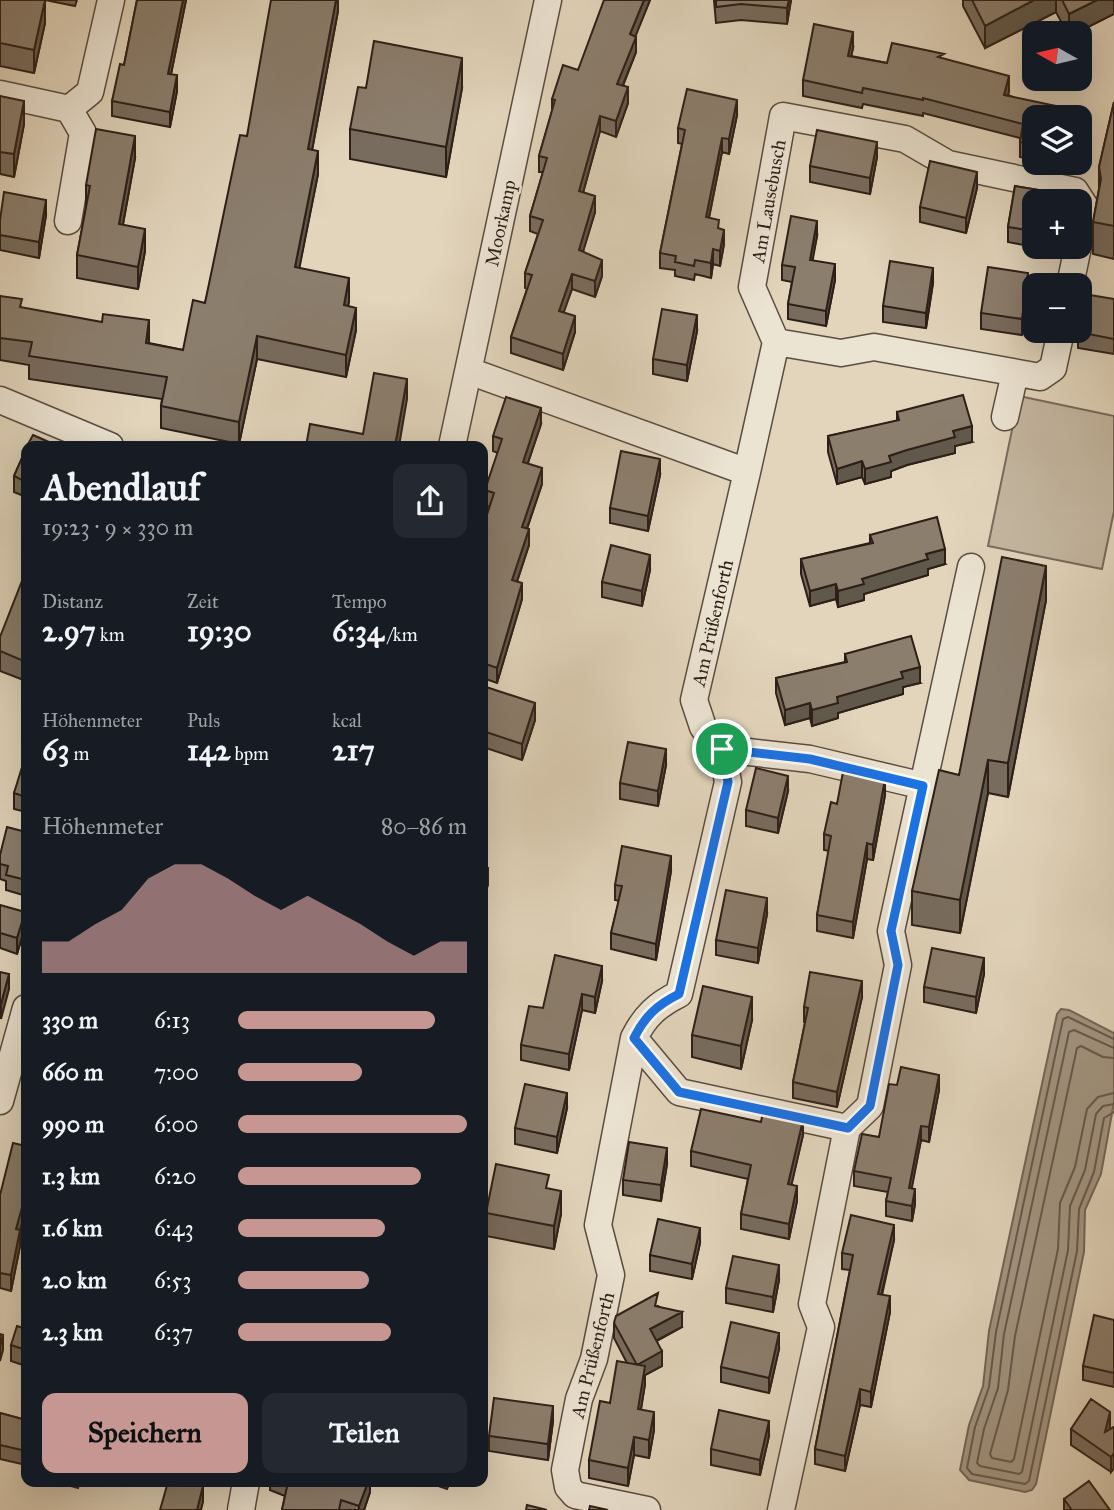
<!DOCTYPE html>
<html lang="de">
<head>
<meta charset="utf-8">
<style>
	:root { --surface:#171b24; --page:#242831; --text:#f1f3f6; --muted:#9ea1a6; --accent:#c59692 }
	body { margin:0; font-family:"IM FELL Great Primer",serif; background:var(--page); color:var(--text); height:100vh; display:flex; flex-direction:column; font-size:26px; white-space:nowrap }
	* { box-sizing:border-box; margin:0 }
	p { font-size:23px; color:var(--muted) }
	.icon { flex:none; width:38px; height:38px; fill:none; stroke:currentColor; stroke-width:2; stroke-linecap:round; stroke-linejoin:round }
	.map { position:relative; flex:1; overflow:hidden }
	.panel { position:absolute; left:21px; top:441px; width:467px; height:1046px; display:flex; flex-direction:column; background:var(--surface); border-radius:14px; box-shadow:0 7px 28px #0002 }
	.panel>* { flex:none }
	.needle { width:46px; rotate:278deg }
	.fabs { position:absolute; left:1022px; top:21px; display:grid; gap:14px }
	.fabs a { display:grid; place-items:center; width:70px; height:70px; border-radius:14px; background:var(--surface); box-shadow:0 7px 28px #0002; font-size:35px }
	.pin { position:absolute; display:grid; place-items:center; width:60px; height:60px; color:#fff; margin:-30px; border:4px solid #fff; border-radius:50%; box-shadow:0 2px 7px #0007 }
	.round { display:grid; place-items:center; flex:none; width:74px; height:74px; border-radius:14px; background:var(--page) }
	.summary { display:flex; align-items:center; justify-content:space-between; height:119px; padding:0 21px }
	h1 { font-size:38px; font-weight:800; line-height:52px }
	.figures { display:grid; grid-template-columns:repeat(3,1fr); gap:10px; height:119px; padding:7px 21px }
	.figures div { display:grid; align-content:center }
	.figures b { font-size:30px; font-weight:800 }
	.figures small { font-size:19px; font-weight:400 }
	.figures p { font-size:19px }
	.chart { height:196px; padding:14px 21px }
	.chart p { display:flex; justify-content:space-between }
	.chart svg { width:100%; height:126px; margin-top:7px; fill:var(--accent); opacity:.7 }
	.primary-button { display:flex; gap:14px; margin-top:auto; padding:14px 21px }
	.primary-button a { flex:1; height:80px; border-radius:14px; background:var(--accent); color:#111; font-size:28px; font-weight:800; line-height:80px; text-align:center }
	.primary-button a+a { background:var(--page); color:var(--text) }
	ul { padding:0 21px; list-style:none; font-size:23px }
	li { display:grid; grid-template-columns:112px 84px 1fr; align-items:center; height:52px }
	li i { height:18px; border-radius:9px; background:var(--accent) }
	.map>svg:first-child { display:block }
	.green { fill:#c3b6a0; stroke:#786a5c; stroke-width:2 }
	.water { fill:#a49784; stroke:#746759; stroke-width:2 }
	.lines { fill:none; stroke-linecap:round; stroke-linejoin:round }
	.shore { stroke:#685b4e; stroke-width:2 }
	.street-casing { stroke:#5a4c41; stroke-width:29 }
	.street { stroke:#ece4d3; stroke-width:26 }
	.wall { fill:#786c5e; stroke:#2d1f18; stroke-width:2 }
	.shaded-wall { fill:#61584c; stroke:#2d1f18; stroke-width:2 }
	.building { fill:#8b7e6d; stroke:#2d1f18; stroke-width:2 }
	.route-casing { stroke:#fff; stroke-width:14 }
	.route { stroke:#1a73e8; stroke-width:9 }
	.labels { text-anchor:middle; stroke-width:5; stroke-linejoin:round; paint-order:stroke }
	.street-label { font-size:19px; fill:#2d1f18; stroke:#ece4d3 }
</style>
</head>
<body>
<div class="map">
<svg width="1114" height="1510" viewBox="0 0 1114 1510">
	<rect width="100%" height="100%" fill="#e2d5bc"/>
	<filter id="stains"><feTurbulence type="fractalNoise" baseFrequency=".00286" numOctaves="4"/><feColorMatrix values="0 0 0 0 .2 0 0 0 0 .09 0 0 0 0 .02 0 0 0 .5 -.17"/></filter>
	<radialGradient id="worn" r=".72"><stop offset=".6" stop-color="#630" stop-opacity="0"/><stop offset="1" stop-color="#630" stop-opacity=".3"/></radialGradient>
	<!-- green -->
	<path class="green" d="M 1019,396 L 1114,416 L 1114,511 L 1102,569 L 988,546 Z"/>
	<!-- water -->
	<path class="water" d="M 1061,1009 L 1069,1010 L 1114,1033 L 1114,1102 L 1101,1174 L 1085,1210 L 1084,1252 L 1036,1484 L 1032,1490 L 1025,1492 L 969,1480 L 960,1470 L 969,1425 L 983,1386 L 989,1331 L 1057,1014 Z"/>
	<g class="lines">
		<!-- shore -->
		<path class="shore" d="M 1114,1039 L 1068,1017 L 1063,1019 L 996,1332 L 989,1387 L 975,1427 L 967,1468 L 972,1474 L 1025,1484 L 1029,1481 L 1077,1251 L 1079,1209 L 1094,1172 L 1104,1118 L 1114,1112
			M 1114,1048 L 1074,1030 L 1069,1032 L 1004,1334 L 998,1388 L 984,1429 L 977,1463 L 980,1466 L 1019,1474 L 1022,1472 L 1068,1250 L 1070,1206 L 1085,1170 L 1096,1114 L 1103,1106 L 1114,1104
			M 1114,1058 L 1103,1057 L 1081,1046 L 1077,1048 L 1015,1336 L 1008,1390 L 990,1454 L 992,1458 L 1011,1462 L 1014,1459 L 1058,1249 L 1060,1203 L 1075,1167 L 1087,1109 L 1098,1097 L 1114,1093"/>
		<defs>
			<path id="street" d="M 0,94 L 69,109
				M 68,221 L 83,133 L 69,109 L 90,92 L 111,0
				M 1070,285 L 1078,247
				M 776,342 L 841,353 L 874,347 L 1040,377 L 1053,368 L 1061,331
				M 469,371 L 747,472 L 694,700 L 703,727 L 722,749 L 728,782 L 679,994 C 657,1005 645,1016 634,1038 L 598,1225 L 611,1275 L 594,1359 L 579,1399 L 565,1470 L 568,1487 L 575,1495 L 647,1510
				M 0,400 L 110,446
				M 1005,417 L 1015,373
				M 452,446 L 548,0
				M 747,472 L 776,342 L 752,287 L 783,116 L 905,139 L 948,164 L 1075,191 L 1086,208 L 1080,238
				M 722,749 L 810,759 L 924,786
				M 634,1038 L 679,1092 L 847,1128
				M 0,1101 L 26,1008
				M 241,1510 L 246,1482
				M 781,1510 L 821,1327 L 812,1304 L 847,1128 L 870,1106 L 898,965 L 891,931 L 971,567"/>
		</defs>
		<!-- street casing -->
		<use href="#street" class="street-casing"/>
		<!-- street -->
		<use href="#street" class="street"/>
	</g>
	<!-- wall -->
	<path class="wall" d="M 0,0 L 77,0 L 75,6 L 45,0 L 45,23 L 34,73 L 0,66 Z
		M 137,0 L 186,0 L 171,74 L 177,91 L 170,127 L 112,116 L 112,101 L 124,65 Z
		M 338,0 L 338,11 L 312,150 L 318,174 L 299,268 L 349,301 L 348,306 L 356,330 L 346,377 L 257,359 L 239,444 L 161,428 L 161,406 L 162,399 L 29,379 L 29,365 L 0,360 L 0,296 L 22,308 L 149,343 L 183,350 L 205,303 L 247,136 Z
		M 650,0 L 635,36 L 636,52 L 623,86 L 628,103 L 616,137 L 600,131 L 583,193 L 595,212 L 583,251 L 602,276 L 595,297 L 572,289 L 563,312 L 575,332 L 563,370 L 511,353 L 511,337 L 527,289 L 525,288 L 525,273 L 538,234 L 530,231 L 530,216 L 543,172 L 539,172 L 539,156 L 552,111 L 552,99 L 578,70 Z
		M 714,0 L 791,0 L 787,24 L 741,20 L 716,23 Z
		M 963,0 L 1114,0 L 1114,14 L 1076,33 L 1067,33 L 1056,12 L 985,48 L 963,6 Z
		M 853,48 L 851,56 L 887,63 L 944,59 L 1009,91 L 1008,95 L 1061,117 L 1034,117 L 1034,160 L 1020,157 L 1020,138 L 923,113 L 923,116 L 863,104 L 862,108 L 803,96 L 803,80 Z
		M 462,88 L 446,177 L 350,159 L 350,129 Z
		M 0,96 L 24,124 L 14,177 L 0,174 Z
		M 1114,102 L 1114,259 L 1093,254 L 1093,222 L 1099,189 L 1099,167 Z
		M 737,115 L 729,154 L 722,152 L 709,218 L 719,229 L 724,244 L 720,266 L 713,264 L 711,278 L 695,274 L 694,280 L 675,276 L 675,270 L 660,268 L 660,253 L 682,144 L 678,143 L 678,128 Z
		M 877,157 L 870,194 L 810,182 L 810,166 Z
		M 135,158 L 123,224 L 145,251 L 138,289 L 77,278 L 77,255 L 86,208 L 86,185 Z
		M 1015,186 L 1057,193 L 1057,201 L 1034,201 L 1034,247 L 1008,242 L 1008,227 Z
		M 977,188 L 966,233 L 920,222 L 920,207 Z
		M 46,215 L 39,258 L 0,250 L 0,220 Z
		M 817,236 L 812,260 L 835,280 L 826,326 L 788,319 L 788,304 L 792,282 L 782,280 L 782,265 Z
		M 1034,247 L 1050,247 L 1050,249 Z
		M 933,283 L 926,328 L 883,322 L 883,306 Z
		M 1028,288 L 1022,335 L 981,329 L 981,313 Z
		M 1114,299 L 1114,354 L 1078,348 L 1078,332 Z
		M 697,331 L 687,381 L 653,374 L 653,359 Z
		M 897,412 L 972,442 L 955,446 L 955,453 L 907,465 L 891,471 L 891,477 L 865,484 L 862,477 L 837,484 L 828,452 L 828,436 L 897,421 Z
		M 541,424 L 528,463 L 542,484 L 527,529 L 529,545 L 517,582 L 522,599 L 497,683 L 483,678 L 483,527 L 490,507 L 485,505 L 485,490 L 498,453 L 493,451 L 493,436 Z
		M 26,449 L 26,497 L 14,492 L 14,476 Z
		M 660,475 L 648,531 L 610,523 L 610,508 Z
		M 870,535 L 945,564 L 928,569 L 928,575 L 864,594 L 864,600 L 838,607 L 836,599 L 810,606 L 801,574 L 801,559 L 870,543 Z
		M 650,570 L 642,606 L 602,597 L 602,582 Z
		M 26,583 L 26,681 L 0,671 L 0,651 Z
		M 1046,600 L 1008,797 L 988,793 L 960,933 L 912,925 L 912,891 L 959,775 Z
		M 845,654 L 920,683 L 903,687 L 903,694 L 838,713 L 838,718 L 812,726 L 810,718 L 785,725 L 776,693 L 776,678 L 845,662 Z
		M 483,686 L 535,720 L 522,760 L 483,747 Z
		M 26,765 L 26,812 L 14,809 L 14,793 Z
		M 666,765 L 658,806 L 620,799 L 620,783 Z
		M 788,791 L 778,833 L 746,826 L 746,810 Z
		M 885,795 L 873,860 L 867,859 L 853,938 L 817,931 L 817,915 L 829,851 L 824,850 L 824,834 L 837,804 Z
		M 26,832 L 26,896 L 6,890 L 6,881 L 0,879 L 0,855 Z
		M 671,871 L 656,960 L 611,949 L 611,933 L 619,901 L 615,900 L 615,885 Z
		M 0,905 L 25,927 L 17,954 L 0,948 Z
		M 767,914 L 758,963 L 716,955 L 716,940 Z
		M 984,974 L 976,1013 L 924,1002 L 924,987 Z
		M 602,981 L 595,1013 L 582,1010 L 569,1070 L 521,1060 L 521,1045 L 543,1008 Z
		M 862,997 L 837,1107 L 793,1098 L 793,1082 L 805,1023 L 804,1022 L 804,1007 Z
		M 752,1020 L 741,1069 L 692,1057 L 692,1035 Z
		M 897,1085 L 939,1090 L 929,1142 L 921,1140 L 911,1189 L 915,1204 L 912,1221 L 886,1216 L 886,1201 L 888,1192 L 854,1186 L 854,1171 L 879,1137 Z
		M 567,1108 L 557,1153 L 515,1144 L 515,1128 Z
		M 803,1135 L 791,1185 L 797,1201 L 789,1239 L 741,1229 L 741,1214 L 748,1179 L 691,1166 L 691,1151 Z
		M 26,1146 L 26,1209 L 20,1230 L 20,1246 L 11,1291 L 0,1288 L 0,1195 Z
		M 667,1164 L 661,1201 L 623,1195 L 623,1180 Z
		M 549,1189 L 561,1214 L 554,1249 L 486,1236 L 486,1213 Z
		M 894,1240 L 882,1295 L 890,1312 L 871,1407 L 860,1405 L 845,1471 L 815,1464 L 815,1449 L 850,1270 L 842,1269 L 842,1253 Z
		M 700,1243 L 692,1279 L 650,1271 L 650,1255 Z
		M 779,1280 L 773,1312 L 726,1303 L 726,1288 Z
		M 658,1306 L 682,1327 L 657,1341 L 662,1366 L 645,1375 L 645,1384 L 641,1409 L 654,1430 L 649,1458 L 634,1455 L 628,1486 L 589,1478 L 589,1460 L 610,1403 L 627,1363 L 614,1338 L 614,1323 Z
		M 1114,1320 L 1114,1387 L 1083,1380 L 1083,1366 Z
		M 26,1329 L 26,1366 L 11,1361 L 11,1345 Z
		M 779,1349 L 769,1393 L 721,1382 L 721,1367 Z
		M 0,1413 L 26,1420 L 26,1465 L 0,1459 Z
		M 553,1421 L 548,1460 L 489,1451 L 489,1436 Z
		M 1110,1427 L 1110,1429 L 1114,1427 L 1114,1468 L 1111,1472 L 1071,1445 L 1071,1429 Z
		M 769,1436 L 760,1475 L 711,1465 L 711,1449 Z
		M 57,1482 L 80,1482 L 78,1488 Z
		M 270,1482 L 370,1482 L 370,1492 L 364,1510 L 282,1510 L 285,1496 L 270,1490 Z
		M 427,1482 L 450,1482 L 447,1489 Z
		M 1064,1499 L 1110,1510 L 1064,1510 Z"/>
	<!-- shaded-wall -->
	<path class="shaded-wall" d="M 45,0 L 45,23 L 34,73 L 34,50 Z
		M 183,0 L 186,0 L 168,89 L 168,74 Z
		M 336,0 L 338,0 L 338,11 L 308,172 L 308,149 Z
		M 644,0 L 650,0 L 630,50 L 630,34 Z
		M 789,0 L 791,0 L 787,24 L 787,8 Z
		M 1034,0 L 1056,0 L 1056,12 L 985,48 L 985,26 Z
		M 1097,0 L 1114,0 L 1114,14 L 1076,33 L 1069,33 L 1069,14 Z
		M 853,32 L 853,48 L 848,71 L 848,56 Z
		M 636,37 L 636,52 L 617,99 L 617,84 Z
		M 462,58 L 462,88 L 446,177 L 446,147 Z
		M 177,75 L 177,91 L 170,127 L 170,112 Z
		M 1009,76 L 1009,91 L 1004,110 L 1004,95 Z
		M 628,87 L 628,103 L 616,137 L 616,121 Z
		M 737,100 L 737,115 L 729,154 L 729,139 Z
		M 24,101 L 24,124 L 14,177 L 14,154 Z
		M 600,116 L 600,131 L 579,207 L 579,191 Z
		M 135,136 L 135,158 L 119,246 L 119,224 Z
		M 722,138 L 722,152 L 706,232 L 706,217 Z
		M 877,142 L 877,157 L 870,194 L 870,178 Z
		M 318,151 L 318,174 L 295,290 L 295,267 Z
		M 977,172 L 977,188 L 966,233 L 966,218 Z
		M 595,196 L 595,212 L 579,265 L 579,250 Z
		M 46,200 L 46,215 L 39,258 L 39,242 Z
		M 817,221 L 817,236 L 810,275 L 810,260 Z
		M 145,229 L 145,251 L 138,289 L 138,267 Z
		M 724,230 L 724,244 L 720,266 L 720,251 Z
		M 713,249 L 713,264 L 711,278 L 711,263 Z
		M 602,260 L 602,276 L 595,297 L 595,281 Z
		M 835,264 L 835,280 L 826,326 L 826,311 Z
		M 933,268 L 933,283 L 926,328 L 926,313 Z
		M 1028,273 L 1028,288 L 1022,335 L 1022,319 Z
		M 572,274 L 572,289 L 559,326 L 559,311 Z
		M 349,278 L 349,301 L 344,328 L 344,305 Z
		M 356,308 L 356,330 L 346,377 L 346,355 Z
		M 697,315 L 697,331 L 687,381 L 687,365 Z
		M 575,316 L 575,332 L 563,370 L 563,354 Z
		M 149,320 L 149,342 L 146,365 L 146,343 Z
		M 257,336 L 257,359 L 239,444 L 239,422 Z
		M 407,379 L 407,399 L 399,446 L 395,446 Z
		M 541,408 L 541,424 L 523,477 L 523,462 Z
		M 972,426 L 972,442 L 955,446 L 955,453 L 907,465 L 891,471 L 891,477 L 865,484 L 865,469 L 889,456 L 953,431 Z
		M 660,459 L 660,475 L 648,531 L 648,516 Z
		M 862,461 L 862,477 L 837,484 L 837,469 Z
		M 542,468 L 542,484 L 522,543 L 522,527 Z
		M 529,529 L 529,545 L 512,596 L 512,580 Z
		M 945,549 L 945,564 L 928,569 L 928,575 L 864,594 L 864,600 L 838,607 L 838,591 L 862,579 L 926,554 Z
		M 650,555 L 650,570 L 642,606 L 642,591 Z
		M 1046,566 L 1046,600 L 1008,797 L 1008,763 Z
		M 522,583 L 522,599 L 497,683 L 497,668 Z
		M 836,584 L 836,599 L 810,606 L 810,591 Z
		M 920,667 L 920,683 L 903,687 L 903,694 L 838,713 L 838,718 L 812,726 L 812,710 L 837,697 L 901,672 Z
		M 535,703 L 535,720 L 522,760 L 522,744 Z
		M 810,703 L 810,718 L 785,725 L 785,710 Z
		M 666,749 L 666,765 L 658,806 L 658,791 Z
		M 988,760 L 988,793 L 960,933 L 960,900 Z
		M 788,776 L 788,791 L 778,833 L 778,818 Z
		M 885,779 L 885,795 L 873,860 L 873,845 Z
		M 867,843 L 867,859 L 853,938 L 853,922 Z
		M 671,856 L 671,871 L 656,960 L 656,944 Z
		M 488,868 L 488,885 L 483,899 L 483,882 Z
		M 767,898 L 767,914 L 758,963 L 758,948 Z
		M 25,912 L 25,927 L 17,954 L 17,938 Z
		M 984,958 L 984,974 L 976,1013 L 976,997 Z
		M 602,966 L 602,981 L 595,1013 L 595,997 Z
		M 9,974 L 9,989 L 1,1019 L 1,1004 Z
		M 862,981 L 862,997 L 837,1107 L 837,1092 Z
		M 582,994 L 582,1010 L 569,1070 L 569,1054 Z
		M 752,997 L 752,1020 L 741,1069 L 741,1046 Z
		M 939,1075 L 939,1090 L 929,1142 L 929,1127 Z
		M 567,1093 L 567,1108 L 557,1153 L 557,1137 Z
		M 803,1120 L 803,1135 L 788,1200 L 788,1184 Z
		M 921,1126 L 921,1140 L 909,1203 L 909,1188 Z
		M 667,1148 L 667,1164 L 661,1201 L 661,1185 Z
		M 797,1186 L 797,1201 L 789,1239 L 789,1224 Z
		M 915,1189 L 915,1204 L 912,1221 L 912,1206 Z
		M 561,1191 L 561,1214 L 554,1249 L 554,1226 Z
		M 26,1193 L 26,1209 L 16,1245 L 16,1229 Z
		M 894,1225 L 894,1240 L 878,1309 L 878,1294 Z
		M 700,1228 L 700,1243 L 692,1279 L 692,1264 Z
		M 20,1230 L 20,1246 L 11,1291 L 11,1275 Z
		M 779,1265 L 779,1280 L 773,1312 L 773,1297 Z
		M 890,1296 L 890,1312 L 871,1407 L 871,1392 Z
		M 682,1312 L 682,1327 L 650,1344 L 650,1329 Z
		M 779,1333 L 779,1349 L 769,1393 L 769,1378 Z
		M 3,1335 L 3,1350 L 0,1361 L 0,1346 Z
		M 662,1351 L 662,1366 L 645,1375 L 645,1384 L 638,1427 L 637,1365 Z
		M 860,1389 L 860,1405 L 845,1471 L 845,1456 Z
		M 553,1406 L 553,1421 L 548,1460 L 548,1444 Z
		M 654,1412 L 654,1430 L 649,1458 L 649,1440 Z
		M 1110,1412 L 1110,1427 L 1105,1448 L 1105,1432 Z
		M 769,1421 L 769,1436 L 760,1475 L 760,1460 Z
		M 634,1437 L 634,1455 L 628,1486 L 628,1468 Z
		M 1114,1453 L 1114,1468 L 1111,1472 L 1111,1457 Z
		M 368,1482 L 370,1482 L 370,1492 L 364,1510 L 359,1510 L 359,1506 Z
		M 203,1486 L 203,1502 L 201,1510 L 197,1510 Z"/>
	<!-- building -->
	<path class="building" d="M 0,0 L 45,0 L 34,50 L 0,43 Z
		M 137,0 L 183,0 L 168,74 L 177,75 L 170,112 L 112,101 L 120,64 L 124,65 Z
		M 271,0 L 336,0 L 308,149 L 318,151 L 295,267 L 349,278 L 344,305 L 356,308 L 346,355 L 257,336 L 239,422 L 161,406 L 167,377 L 29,356 L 32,342 L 0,338 L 0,296 L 22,299 L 20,307 L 102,322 L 103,314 L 149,320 L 146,343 L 183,350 L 193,300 L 205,303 L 240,135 L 247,136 Z
		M 604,0 L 644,0 L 630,34 L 636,37 L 617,84 L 628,87 L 616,121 L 600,116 L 579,191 L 595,196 L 579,250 L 602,260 L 595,281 L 572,274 L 559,311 L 575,316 L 563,354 L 511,337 L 532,275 L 525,273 L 543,220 L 530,216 L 547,158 L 539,156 L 555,100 L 552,99 L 563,65 L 578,70 Z
		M 716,0 L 789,0 L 787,8 L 741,4 L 716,7 Z
		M 972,0 L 1034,0 L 985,26 Z
		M 1062,0 L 1097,0 L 1069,14 Z
		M 814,24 L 853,32 L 848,56 L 887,63 L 892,43 L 944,54 L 938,57 L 1009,76 L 1004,95 L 1061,107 L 1059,117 L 1034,117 L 1034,145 L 1020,142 L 1023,124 L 923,98 L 923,100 L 863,88 L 862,93 L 803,80 Z
		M 374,41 L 462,58 L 446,147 L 350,129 L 358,87 L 366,88 Z
		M 687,89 L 737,100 L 729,139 L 722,138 L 706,217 L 719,220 L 718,228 L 724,230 L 720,251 L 713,249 L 711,263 L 695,260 L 694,266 L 675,262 L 676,256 L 660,253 L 685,130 L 678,128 Z
		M 0,96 L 24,101 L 14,154 L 0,152 Z
		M 1114,102 L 1114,226 L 1093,222 L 1101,179 L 1099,167 Z
		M 96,129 L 135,136 L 119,224 L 145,229 L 138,267 L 77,255 L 90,186 L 86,185 Z
		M 817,130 L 877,142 L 870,178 L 810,166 Z
		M 930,161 L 977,172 L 966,218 L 920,207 Z
		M 1015,186 L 1057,193 L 1055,201 L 1034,201 L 1034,231 L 1008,227 Z
		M 4,192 L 46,200 L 39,242 L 0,235 L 0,220 Z
		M 791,216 L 817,221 L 810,260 L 835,264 L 826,311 L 788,304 L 795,267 L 782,265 Z
		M 890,261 L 933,268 L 926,313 L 883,306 Z
		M 988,267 L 1028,273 L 1022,319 L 981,313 Z
		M 1084,294 L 1114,299 L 1114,339 L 1078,332 L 1078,331 L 1080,331 L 1080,321 Z
		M 662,309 L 697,315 L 687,365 L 653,359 Z
		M 374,373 L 407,379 L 395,446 L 306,446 L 310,424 L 363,434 Z
		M 963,395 L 972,426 L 953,431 L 955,437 L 907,450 L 889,456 L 891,462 L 865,469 L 862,461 L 837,469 L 828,436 L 899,420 L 897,412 Z
		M 506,397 L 541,408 L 523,462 L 542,468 L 522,527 L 529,529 L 512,580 L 522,583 L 497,668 L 483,663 L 483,527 L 494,493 L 485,490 L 502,439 L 493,436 Z
		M 33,435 L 58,446 L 27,446 Z
		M 26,449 L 26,482 L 14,476 Z
		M 621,451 L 660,459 L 648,516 L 610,508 Z
		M 937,517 L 945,549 L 926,554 L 928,559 L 862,579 L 864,584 L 838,591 L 836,584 L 810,591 L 801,559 L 873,543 L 870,535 Z
		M 611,545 L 650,555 L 642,591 L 602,582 Z
		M 1002,557 L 1046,566 L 1008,763 L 988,760 L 960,900 L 912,891 L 939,770 L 959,775 Z
		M 22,581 L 26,583 L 26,662 L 0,651 L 0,637 Z
		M 911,636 L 920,667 L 901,672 L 903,678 L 837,697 L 838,703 L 812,710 L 810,703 L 785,710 L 776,678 L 847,662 L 845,654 Z
		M 483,686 L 535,703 L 522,744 L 483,731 Z
		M 628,742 L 666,749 L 658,791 L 620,783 Z
		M 23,764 L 26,765 L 26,797 L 14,793 Z
		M 756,768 L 788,776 L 778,818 L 746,810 Z
		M 843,772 L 885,779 L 873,845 L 867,843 L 853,922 L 817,915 L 831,836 L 824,834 L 831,802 L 837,804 Z
		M 7,827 L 26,832 L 26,880 L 6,875 L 8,866 L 0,864 L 0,855 Z
		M 622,846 L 671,856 L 656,944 L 611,933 L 622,886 L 615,885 Z
		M 483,867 L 488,868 L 483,882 Z
		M 726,890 L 767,898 L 758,948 L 716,940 Z
		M 0,905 L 25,912 L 17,938 L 0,933 Z
		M 932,948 L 984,958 L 976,997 L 924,987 Z
		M 555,955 L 602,966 L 595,997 L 582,994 L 569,1054 L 521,1045 L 529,1006 L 543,1008 Z
		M 0,972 L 9,974 L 1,1004 L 0,1004 Z
		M 810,972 L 862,981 L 837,1092 L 793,1082 L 808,1008 L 804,1007 Z
		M 703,986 L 752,997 L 741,1046 L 692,1035 Z
		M 901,1067 L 939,1075 L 929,1127 L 921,1126 L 909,1188 L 915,1189 L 912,1206 L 886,1201 L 891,1178 L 854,1171 L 862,1134 L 879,1137 L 889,1084 L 897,1085 Z
		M 525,1084 L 567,1093 L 557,1137 L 515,1128 Z
		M 701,1109 L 761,1122 L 763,1111 L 803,1120 L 788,1184 L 797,1186 L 789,1224 L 741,1214 L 751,1165 L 691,1151 Z
		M 629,1142 L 667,1148 L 661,1185 L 623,1180 Z
		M 13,1143 L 26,1146 L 26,1193 L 16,1229 L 20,1230 L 11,1275 L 0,1273 L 0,1195 Z
		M 496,1164 L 549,1175 L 546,1188 L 561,1191 L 554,1226 L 486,1213 Z
		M 851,1215 L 894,1225 L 878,1294 L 890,1296 L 871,1392 L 860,1389 L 845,1456 L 815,1449 L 853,1255 L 842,1253 Z
		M 658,1219 L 700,1228 L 692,1264 L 650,1255 Z
		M 733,1256 L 779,1265 L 773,1297 L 726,1288 Z
		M 658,1293 L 655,1306 L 682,1312 L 650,1329 L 662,1351 L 637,1365 L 614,1323 L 616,1316 Z
		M 1094,1315 L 1114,1320 L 1114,1373 L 1083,1366 Z
		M 731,1322 L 779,1333 L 769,1378 L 721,1367 Z
		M 17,1326 L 26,1329 L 26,1350 L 11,1345 Z
		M 0,1334 L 3,1335 L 0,1346 Z
		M 617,1361 L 645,1366 L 638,1409 L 654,1412 L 649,1440 L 634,1437 L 628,1468 L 589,1460 L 600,1401 L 610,1403 Z
		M 494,1398 L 553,1406 L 548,1444 L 489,1436 Z
		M 1091,1399 L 1110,1412 L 1105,1432 L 1114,1427 L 1114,1453 L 1111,1457 L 1071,1429 Z
		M 719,1410 L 769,1421 L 760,1460 L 711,1449 Z
		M 0,1413 L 26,1420 L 26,1451 L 0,1445 Z
		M 1089,1481 L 1110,1510 L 1070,1510 L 1071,1509 L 1064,1499 Z
		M 168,1482 L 187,1482 L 203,1486 L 197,1510 L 160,1510 Z
		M 288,1482 L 368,1482 L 359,1506 L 341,1500 L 339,1510 L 282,1510 Z
		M 527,1505 L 547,1510 L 526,1510 Z
		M 590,1506 L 608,1510 L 589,1510 Z"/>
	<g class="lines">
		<defs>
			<path id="route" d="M 722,749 L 810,759 L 923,786 L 891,931 L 898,965 L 870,1106 L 848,1128 L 679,1092 L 634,1038 C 645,1016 657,1005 679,994 L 728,782 Z"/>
		</defs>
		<!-- route casing -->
		<use href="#route" class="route-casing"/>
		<!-- route -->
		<use href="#route" class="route"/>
	</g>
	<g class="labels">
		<!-- street labels -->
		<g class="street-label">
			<text transform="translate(768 201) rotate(-80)" y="7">Am Lausebusch</text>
			<text transform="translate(500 223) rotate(-78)" y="7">Moorkamp</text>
			<text transform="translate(712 623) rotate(-77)" y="7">Am Prüßenforth</text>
			<text transform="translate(592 1355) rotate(-76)" y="7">Am Prüßenforth</text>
		</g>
	</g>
	<rect width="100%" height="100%" filter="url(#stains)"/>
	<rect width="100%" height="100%" fill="url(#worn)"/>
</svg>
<div class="fabs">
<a><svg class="needle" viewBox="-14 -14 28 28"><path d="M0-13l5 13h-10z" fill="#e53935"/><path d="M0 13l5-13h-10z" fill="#9ea1a6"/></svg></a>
<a><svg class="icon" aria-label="layers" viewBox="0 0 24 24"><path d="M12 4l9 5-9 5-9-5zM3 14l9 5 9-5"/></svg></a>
<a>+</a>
<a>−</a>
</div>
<div class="pin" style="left:722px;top:749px;background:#1e9e55"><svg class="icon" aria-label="arrive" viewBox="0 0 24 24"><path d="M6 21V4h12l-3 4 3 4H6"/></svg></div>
<section class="panel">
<div class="summary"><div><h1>Abendlauf</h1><p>19:23 · 9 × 330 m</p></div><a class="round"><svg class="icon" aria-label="share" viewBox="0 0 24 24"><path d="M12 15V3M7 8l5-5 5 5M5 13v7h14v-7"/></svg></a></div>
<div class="figures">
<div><p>Distanz</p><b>2.97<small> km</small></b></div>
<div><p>Zeit</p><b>19:30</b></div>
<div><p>Tempo</p><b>6:34<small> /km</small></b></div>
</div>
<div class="figures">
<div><p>Höhenmeter</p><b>63<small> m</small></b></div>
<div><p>Puls</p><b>142<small> bpm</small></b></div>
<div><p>kcal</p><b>217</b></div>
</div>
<div class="chart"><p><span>Höhenmeter</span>80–86 m</p>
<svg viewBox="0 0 160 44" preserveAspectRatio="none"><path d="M0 44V33L10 33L20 27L30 22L40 11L50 6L60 6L70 11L80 17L90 22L100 17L110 22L120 27L130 33L140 38L150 33L160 33V44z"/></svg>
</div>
<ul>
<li><b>330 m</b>6:13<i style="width:86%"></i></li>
<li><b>660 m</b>7:00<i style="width:54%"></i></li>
<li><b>990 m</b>6:00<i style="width:100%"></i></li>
<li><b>1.3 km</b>6:20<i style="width:80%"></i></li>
<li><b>1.6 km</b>6:43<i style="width:64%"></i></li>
<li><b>2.0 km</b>6:53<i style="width:57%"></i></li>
<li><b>2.3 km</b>6:37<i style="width:67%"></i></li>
</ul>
<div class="primary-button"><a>Speichern</a><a>Teilen</a></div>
</section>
</div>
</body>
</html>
